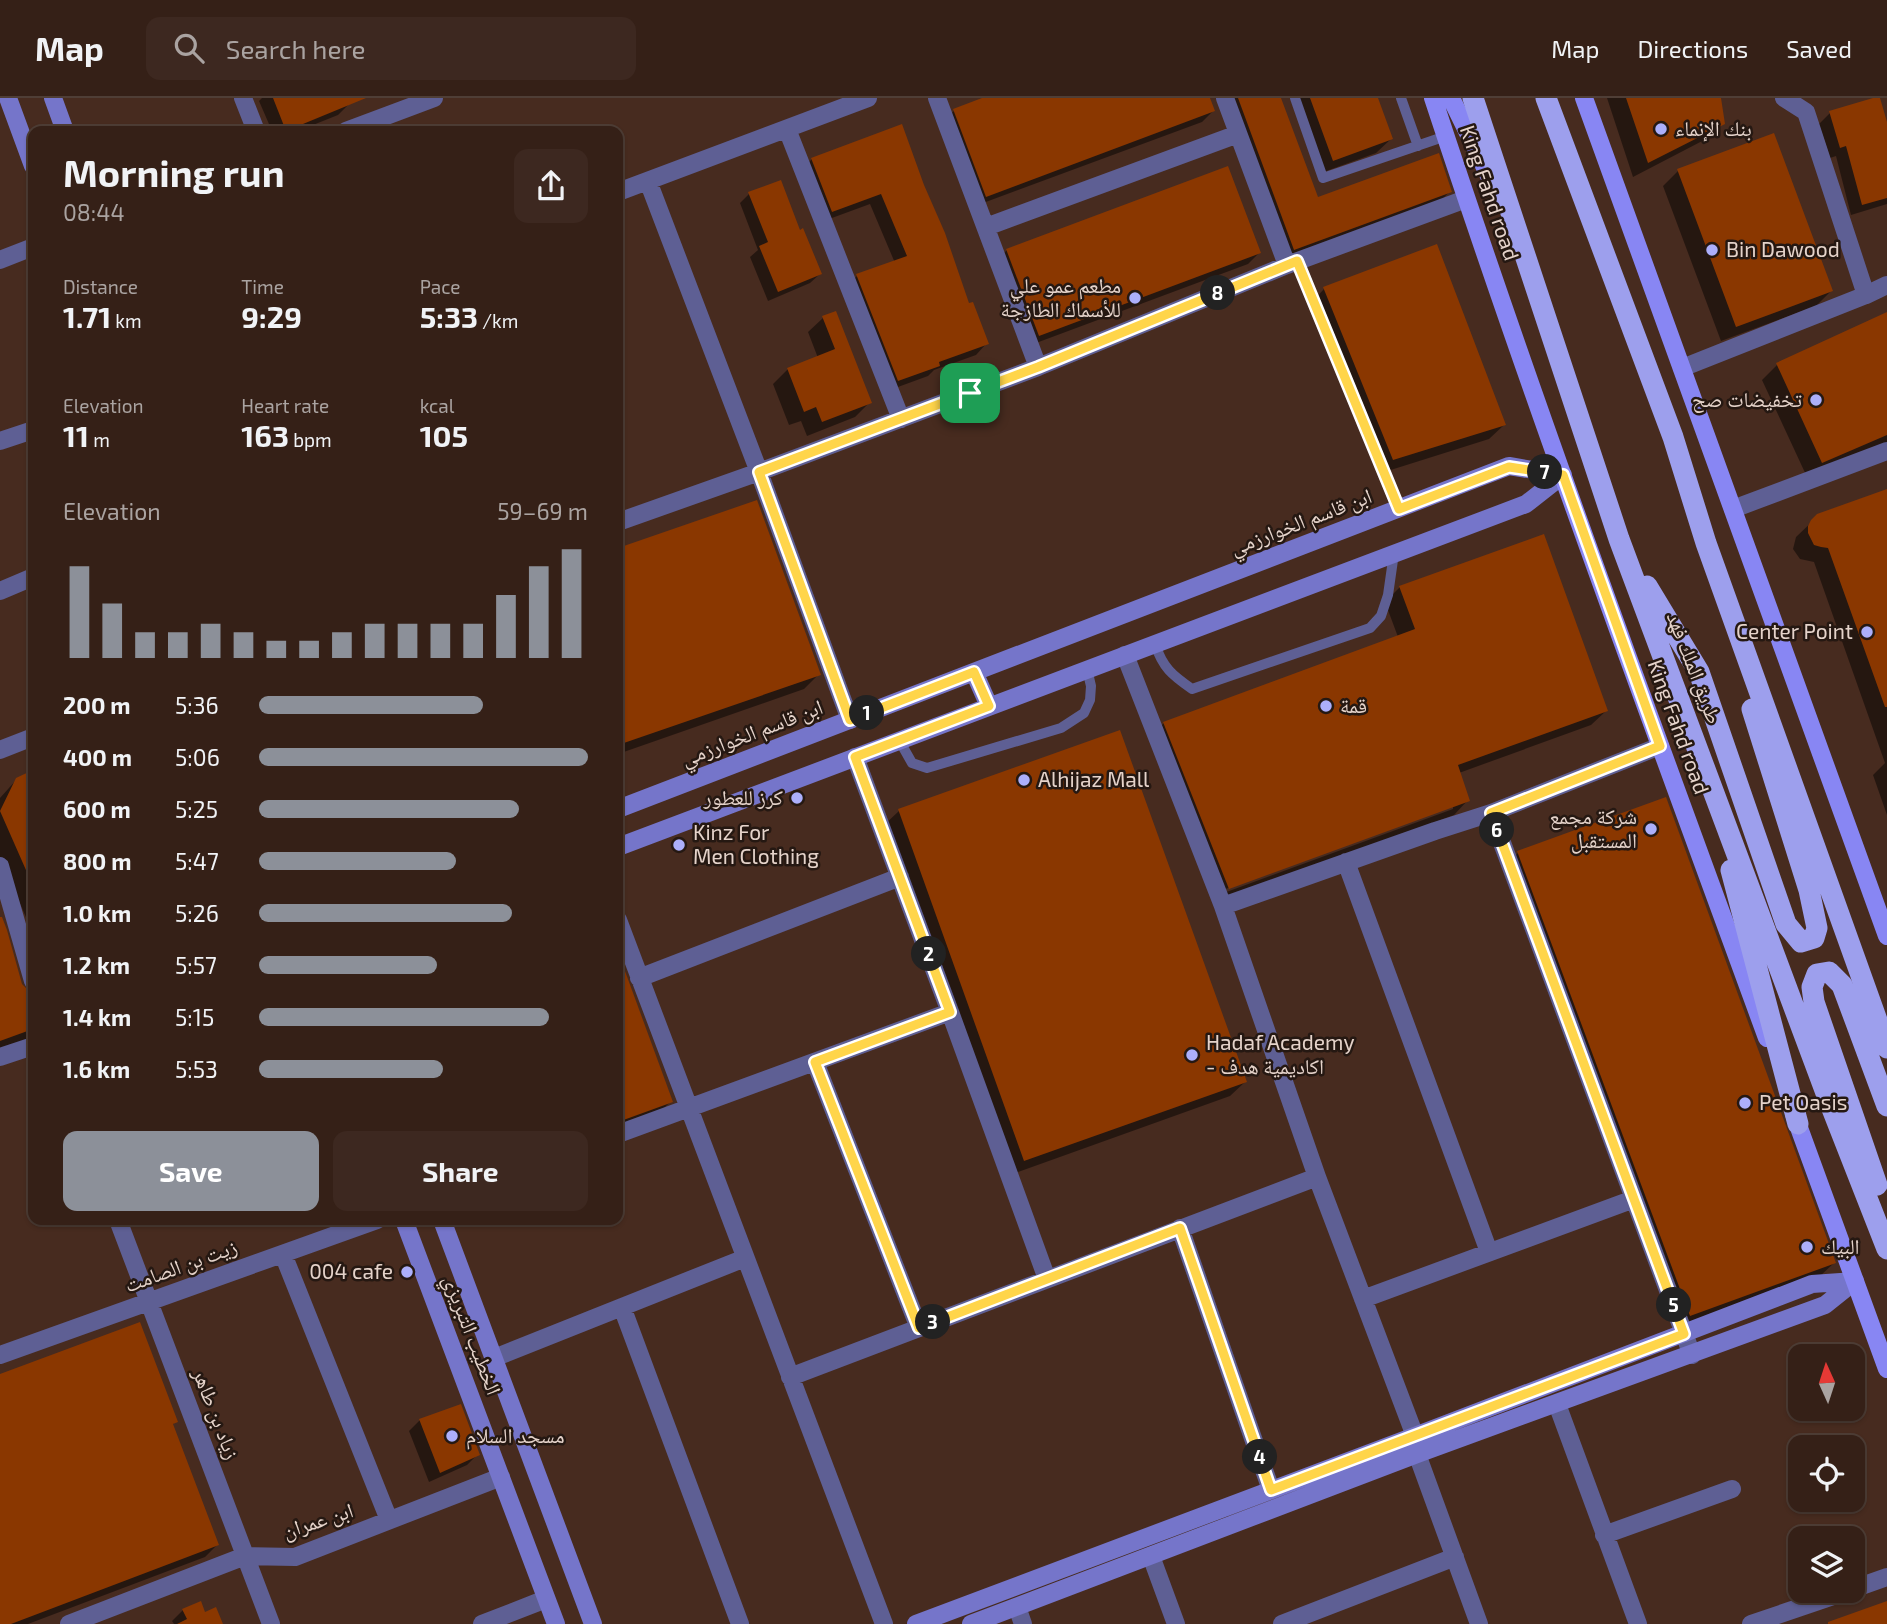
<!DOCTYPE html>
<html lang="en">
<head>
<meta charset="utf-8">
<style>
	:root { --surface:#352017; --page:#3d2820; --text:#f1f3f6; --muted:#aaa3a1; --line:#4f3e36; --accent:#8c9099 }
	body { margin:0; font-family:"Exo 2","Noto Naskh Arabic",sans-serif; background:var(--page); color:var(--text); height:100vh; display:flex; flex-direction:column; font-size:26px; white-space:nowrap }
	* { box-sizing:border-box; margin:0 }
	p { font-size:23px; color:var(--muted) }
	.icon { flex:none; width:38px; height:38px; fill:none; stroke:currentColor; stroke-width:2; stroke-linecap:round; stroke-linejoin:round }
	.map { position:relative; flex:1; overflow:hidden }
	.panel { position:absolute; left:28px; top:28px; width:595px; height:1099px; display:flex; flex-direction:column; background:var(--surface); border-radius:14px; box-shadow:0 2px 5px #0004,0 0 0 2px var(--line) }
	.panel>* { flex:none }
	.needle { width:46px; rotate:357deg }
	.buttons { position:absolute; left:1788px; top:1246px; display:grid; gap:14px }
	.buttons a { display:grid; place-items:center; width:77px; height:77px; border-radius:14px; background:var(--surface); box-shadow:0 2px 5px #0004,0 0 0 2px var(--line); font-size:35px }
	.pin { position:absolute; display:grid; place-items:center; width:60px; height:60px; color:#fff; margin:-30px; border-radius:14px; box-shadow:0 4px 10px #0006 }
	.km { position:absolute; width:35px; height:35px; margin:-18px; border-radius:50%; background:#222; color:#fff; font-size:19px; line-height:35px; text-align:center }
	.round { display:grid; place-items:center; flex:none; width:74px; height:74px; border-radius:14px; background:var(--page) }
	.head { display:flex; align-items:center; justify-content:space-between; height:119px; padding:0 35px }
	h1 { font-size:38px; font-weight:700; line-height:52px }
	.stats { display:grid; grid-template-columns:repeat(3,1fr); gap:10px; height:119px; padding:7px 35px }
	.stats div { display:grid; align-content:center }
	.stats b { font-size:30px; font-weight:700 }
	.stats small { font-size:19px; font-weight:400 }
	.stats p { font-size:19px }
	.chart { height:196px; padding:14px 35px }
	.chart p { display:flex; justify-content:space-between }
	.chart svg { width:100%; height:126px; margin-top:7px; stroke:var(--accent); stroke-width:6 }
	.action { display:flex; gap:14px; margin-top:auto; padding:14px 35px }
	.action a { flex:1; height:80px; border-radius:14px; background:var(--accent); color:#fff; font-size:28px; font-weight:700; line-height:80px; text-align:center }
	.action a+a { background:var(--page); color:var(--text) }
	ul { padding:0 35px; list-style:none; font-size:23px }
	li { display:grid; grid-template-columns:112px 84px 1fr; align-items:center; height:52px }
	li i { height:18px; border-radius:9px; background:var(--accent) }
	header { display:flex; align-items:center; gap:42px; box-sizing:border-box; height:98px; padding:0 35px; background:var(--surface); border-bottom:2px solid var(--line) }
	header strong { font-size:33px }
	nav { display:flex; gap:38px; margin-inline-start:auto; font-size:24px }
	.search { width:490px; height:63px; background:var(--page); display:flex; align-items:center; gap:18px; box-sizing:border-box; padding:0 24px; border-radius:14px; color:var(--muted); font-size:26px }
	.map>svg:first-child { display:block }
	.shadow { fill:#0007; fill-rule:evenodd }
	.building { fill:#8a3700 }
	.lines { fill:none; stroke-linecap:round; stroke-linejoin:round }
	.lane { stroke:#5e5f94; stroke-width:10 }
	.street { stroke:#5e5f94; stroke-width:18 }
	.secondary { stroke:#7575ca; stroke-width:18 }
	.primary { stroke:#8886f3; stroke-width:18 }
	.highway { stroke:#9d9fed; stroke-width:21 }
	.route-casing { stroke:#fff; stroke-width:14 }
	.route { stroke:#ffd54a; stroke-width:9 }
	.poi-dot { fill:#acaffb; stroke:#251812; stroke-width:2.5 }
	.labels { text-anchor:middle; stroke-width:5; stroke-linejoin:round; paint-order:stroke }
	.poi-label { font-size:21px; fill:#e5d3ca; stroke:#251812; text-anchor:start }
	.street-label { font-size:21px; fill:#e5d3ca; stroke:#251812 }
</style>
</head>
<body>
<header>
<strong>Map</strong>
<div class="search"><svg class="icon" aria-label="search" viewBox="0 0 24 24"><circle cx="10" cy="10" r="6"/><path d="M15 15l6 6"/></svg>Search here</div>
<nav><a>Map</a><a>Directions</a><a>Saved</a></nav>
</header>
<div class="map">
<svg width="1887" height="1526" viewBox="0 0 1887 1526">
	<rect width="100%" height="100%" fill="#472b1f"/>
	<!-- shadow -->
	<path class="shadow" d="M 262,0 L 346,0 L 349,6 L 338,17 L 298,33 L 272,33 L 259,3 Z
		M 988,0 L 1208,0 L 1213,13 L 1202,24 L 975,108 L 943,23 L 954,13 Z
		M 1218,0 L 1279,0 L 1317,102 L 1450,93 L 1436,108 L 1280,166 Z
		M 1290,0 L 1376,0 L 1391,41 L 1376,55 L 1318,76 Z
		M 1607,0 L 1719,0 L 1723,25 L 1708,40 L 1633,79 Z
		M 1830,15 L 1887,30 L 1887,106 L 1851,117 L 1836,58 L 1830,60 L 1819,26 Z
		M 901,29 L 968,208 L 986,246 L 976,257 L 934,272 L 928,278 L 887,293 L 847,189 L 857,178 L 895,165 L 870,106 L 821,124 L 801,72 L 812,61 Z
		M 1678,73 L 1831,193 L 1816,208 L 1721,243 L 1663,88 Z
		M 749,96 L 799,134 L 820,176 L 810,185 L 768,203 L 750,159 L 758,152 L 740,105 Z
		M 1007,152 L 1259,155 L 1248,166 L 1028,248 L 996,163 Z
		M 1324,191 L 1504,327 L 1489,341 L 1378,376 L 1310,206 Z
		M 1887,216 L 1887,344 L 1807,379 L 1762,282 L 1777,267 Z
		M 823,220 L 870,304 L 855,319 L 807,338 L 801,323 L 789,327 L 773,286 L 788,271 L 818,260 L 808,234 Z
		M 1887,393 L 1887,717 L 1873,677 L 1885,665 L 1814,464 L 1800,461 L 1793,451 L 1796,439 L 1818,418 Z
		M 756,404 L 819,576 L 804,591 L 618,656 L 618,452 Z
		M 1400,489 L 1606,613 L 1591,627 L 1459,675 L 1468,702 L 1454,717 L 1214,805 L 1149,640 L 1164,625 L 1398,539 L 1385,504 ZM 1453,707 L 1453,711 L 1221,796 L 1220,793 Z
		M 33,674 L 33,824 L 29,826 L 0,760 L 0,700 L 17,681 Z
		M 899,713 L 1245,984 L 1230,998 L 1010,1077 L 884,727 Z
		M 1518,755 L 1834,1165 L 1819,1179 L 1675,1232 L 1504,770 Z
		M 0,819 L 20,887 L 27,894 L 33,911 L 33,934 L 25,942 L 0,951 Z
		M 618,859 L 671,1003 L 658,1016 L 618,1031 Z
		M 0,1278 L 176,1323 L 172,1327 L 217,1447 L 205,1459 L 28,1526 L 0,1526 Z
		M 420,1322 L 478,1356 L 467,1367 L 429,1384 L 409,1333 Z
		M 183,1512 L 204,1516 L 221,1526 L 174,1526 L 172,1523 Z"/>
	<!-- building -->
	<path class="building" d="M 273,0 L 366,0 L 286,33 Z
		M 982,0 L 1210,0 L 1215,13 L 986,99 L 953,11 Z
		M 1238,0 L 1281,0 L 1318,99 L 1439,55 L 1452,94 L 1294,152 Z
		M 1310,0 L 1378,0 L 1393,41 L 1333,63 Z
		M 1626,0 L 1721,0 L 1725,26 L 1648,65 Z
		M 1873,0 L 1880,0 L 1887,24 L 1887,100 L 1862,107 L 1846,48 L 1840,50 L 1829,13 Z
		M 902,26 L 924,87 L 945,135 L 969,205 L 973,204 L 989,246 L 939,264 L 940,268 L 898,283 L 856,176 L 907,158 L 881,96 L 832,114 L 811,60 Z
		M 1774,35 L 1833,193 L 1736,229 L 1677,71 Z
		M 1228,68 L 1261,155 L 1039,238 L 1006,151 Z
		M 781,82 L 800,132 L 803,130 L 822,176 L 778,194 L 759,148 L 768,144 L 748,94 Z
		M 1437,146 L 1506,327 L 1393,362 L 1323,189 Z
		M 836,213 L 872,305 L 822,324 L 816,309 L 804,314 L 787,270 L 835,251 L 822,218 Z
		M 1887,214 L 1887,337 L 1822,365 L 1776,265 Z
		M 1887,391 L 1887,609 L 1885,609 L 1828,450 L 1821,449 L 1814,447 L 1808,435 L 1808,428 L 1811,422 L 1817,416 Z
		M 757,402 L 821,577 L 618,647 L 618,450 Z
		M 1544,436 L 1608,613 L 1458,667 L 1470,703 L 1229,791 L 1163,624 L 1415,531 L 1399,488 Z
		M 1120,632 L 1247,984 L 1024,1063 L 898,711 Z
		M 33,672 L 33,788 L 0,713 L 16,680 Z
		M 1666,699 L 1836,1165 L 1690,1218 L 1517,753 Z
		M 0,819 L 2,819 L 7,832 L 22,886 L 29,893 L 33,906 L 33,931 L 0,943 Z
		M 618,854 L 673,1004 L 618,1024 Z
		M 140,1224 L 178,1324 L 173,1326 L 219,1447 L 11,1526 L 0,1526 L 0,1276 Z
		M 461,1306 L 480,1357 L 440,1375 L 419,1321 Z
		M 201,1503 L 205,1514 L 216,1509 L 223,1526 L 177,1526 L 187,1521 L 182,1511 Z
		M 1887,1503 L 1887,1526 L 1828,1526 L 1828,1524 Z"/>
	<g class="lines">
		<!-- lane -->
		<path class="lane" d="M 1295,0 L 1323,80 L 1446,38
			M 1401,0 L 1418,48
			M 1297,163 L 1399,411
			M 1155,546 C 1163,570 1172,577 1192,591 L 1370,530 L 1381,518 L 1388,497 L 1394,455
			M 899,642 L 912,665 L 927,670 L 1061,630 L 1084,615 L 1090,602 L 1091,588 L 1087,571"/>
		<!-- street -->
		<path class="street" d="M 243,0 L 256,33
			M 937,0 L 1038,269
			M 1225,0 L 1287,167
			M 787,31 L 901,321
			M 346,33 L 434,0
			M 648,83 L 759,374 L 850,622
			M 618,94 L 868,0
			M 986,129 L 1238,36
			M 0,162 L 33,149
			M 1866,197 L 1887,187
			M 1682,270 L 1866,197 L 1806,14 L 1784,0
			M 0,343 L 33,332
			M 1733,411 L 1887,353
			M 618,424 L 759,374 L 1038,269 L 1287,167 L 1466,101
			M 0,493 L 33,479
			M 1125,557 L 1223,808 L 1317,1079 L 1415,1338
			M 0,652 L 33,639
			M 855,659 L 950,914 L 1047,1181
			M 1491,715 L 1692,1257
			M 1346,764 L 1489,1154
			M 0,768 L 33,883
			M 1223,808 L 1435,733 L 1491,715 L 1660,648
			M 618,822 L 884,1526
			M 639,880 L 900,779
			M 0,959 L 33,948
			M 815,964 L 919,1230
			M 618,1036 L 950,914
			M 118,1122 L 271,1526
			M 1180,1130 L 1271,1392
			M 283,1156 L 389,1422
			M 1363,1201 L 1634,1101
			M 622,1209 L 740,1526
			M 0,1257 L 377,1122
			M 494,1260 L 745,1160
			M 790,1279 L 1317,1079
			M 1557,1306 L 1638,1526
			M 1417,1356 L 1479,1526
			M 1604,1437 L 1732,1391
			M 1151,1458 L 1176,1526
			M 1853,1491 L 1887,1479
			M 1017,1509 L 1023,1526
			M 69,1526 L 245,1458 L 295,1459 L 501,1379
			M 482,1526 L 546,1501
			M 1282,1526 L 1455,1459
			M 1751,1526 L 1848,1493"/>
		<!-- secondary -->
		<path class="secondary" d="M 8,0 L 33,68
			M 53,0 L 65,33
			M 974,574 L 989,608
			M 618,711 L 1509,368 L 1563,377
			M 618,749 L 1526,406 L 1563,377
			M 404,1122 L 556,1526
			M 442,1122 L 593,1526
			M 916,1526 L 1415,1338 L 1812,1186 L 1855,1183
			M 971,1526 L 1417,1356 L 1825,1207 L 1855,1183"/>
		<!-- primary -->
		<path class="primary" d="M 1433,0 C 1537,316 1653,628 1767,940
			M 1451,0 L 1494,88
			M 1584,0 L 1887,838
			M 1794,1016 L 1887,1271"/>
		<!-- highway -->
		<path class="highway" d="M 1473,0 L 1619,441 L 1829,1003 L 1887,1151
			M 1546,0 L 1673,339 L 1706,445 L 1887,950
			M 1647,488 L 1699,574 L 1786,826 L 1801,844 L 1814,840 L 1817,830 L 1809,792 L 1752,611
			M 1731,772 L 1798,1026
			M 1877,1087 L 1814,904 L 1812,889 L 1817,876 L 1829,874 L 1842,887 L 1887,1008"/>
	</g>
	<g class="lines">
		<defs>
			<path id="route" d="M 1297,163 L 1399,411 L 1509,369 L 1563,377 L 1660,648 L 1491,715 L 1684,1236 L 1271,1392 L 1180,1130 L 919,1230 L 815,964 L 950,914 L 855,659 L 989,608 L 974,574 L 850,622 L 759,374 L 1038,269 Z"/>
		</defs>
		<!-- route casing -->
		<use href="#route" class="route-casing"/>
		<!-- route -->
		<use href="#route" class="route"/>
	</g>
	<!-- markers -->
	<g class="poi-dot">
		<circle cx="1661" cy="31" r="7"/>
		<circle cx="1712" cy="152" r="7"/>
		<circle cx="1135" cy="200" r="7"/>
		<circle cx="1816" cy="302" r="7"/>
		<circle cx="1867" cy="534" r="7"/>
		<circle cx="1326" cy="608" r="7"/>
		<circle cx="1024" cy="682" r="7"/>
		<circle cx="797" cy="700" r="7"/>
		<circle cx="1651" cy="731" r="7"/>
		<circle cx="679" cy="747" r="7"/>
		<circle cx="1192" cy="957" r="7"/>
		<circle cx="1745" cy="1005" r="7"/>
		<circle cx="1807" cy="1149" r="7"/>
		<circle cx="407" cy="1174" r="7"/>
		<circle cx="452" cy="1338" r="7"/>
	</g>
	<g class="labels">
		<!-- poi labels -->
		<g class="poi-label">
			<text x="1675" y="38">بنك الإنماء</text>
			<text x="1726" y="159">Bin Dawood</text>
			<text x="1121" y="195" text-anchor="end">مطعم عمو علي<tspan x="1121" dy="24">للأسماك الطازجة</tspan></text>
			<text x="1802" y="309" text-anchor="end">تخفيضات صح</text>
			<text x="1853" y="541" text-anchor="end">Center Point</text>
			<text x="1340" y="615">قمة</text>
			<text x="1038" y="689">Alhijaz Mall</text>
			<text x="783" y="707" text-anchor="end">كرز للعطور</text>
			<text x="1637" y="726" text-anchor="end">شركة مجمع<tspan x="1637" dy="24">المستقبل</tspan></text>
			<text x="693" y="742">Kinz For<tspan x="693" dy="24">Men Clothing</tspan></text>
			<text x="1206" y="952">Hadaf Academy<tspan x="1206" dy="24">- اكاديمية هدف</tspan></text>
			<text x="1759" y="1012">Pet Oasis</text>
			<text x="1821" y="1156">البيك</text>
			<text x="393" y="1181" text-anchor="end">004 cafe</text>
			<text x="466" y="1345">مسجد السلام</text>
		</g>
		<!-- street labels -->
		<g class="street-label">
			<text transform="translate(1489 95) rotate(71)" y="7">King Fahd road</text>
			<text transform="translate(1301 424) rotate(-21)" y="7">ابن قاسم الخوارزمي</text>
			<text transform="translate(1694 570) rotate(69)" y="7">طريق الملك فهد</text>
			<text transform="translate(1678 629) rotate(70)" y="7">King Fahd road</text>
			<text transform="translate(752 635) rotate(-21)" y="7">ابن قاسم الخوارزمي</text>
			<text transform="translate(181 1168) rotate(-20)" y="7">زيت بن الصامت</text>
			<text transform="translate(472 1237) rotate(69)" y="7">الخطيب التبريزي</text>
			<text transform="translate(216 1316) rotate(69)" y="7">زياد بن طاهر</text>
			<text transform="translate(318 1423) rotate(-18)" y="7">ابن عمران</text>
		</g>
	</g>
</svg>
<div class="buttons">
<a><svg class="needle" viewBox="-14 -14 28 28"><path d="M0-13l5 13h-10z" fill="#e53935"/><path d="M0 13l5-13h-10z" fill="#aaa3a1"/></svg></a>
<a><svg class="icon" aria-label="locate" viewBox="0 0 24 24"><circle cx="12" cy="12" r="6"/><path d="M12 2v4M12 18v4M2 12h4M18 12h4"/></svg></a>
<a><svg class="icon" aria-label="layers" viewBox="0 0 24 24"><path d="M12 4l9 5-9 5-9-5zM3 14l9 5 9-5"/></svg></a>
</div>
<div class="pin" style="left:970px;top:295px;background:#1e9e55"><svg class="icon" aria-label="arrive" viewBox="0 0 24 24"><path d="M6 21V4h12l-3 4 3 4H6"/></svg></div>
<b class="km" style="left:867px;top:615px">1</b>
<b class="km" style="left:929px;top:856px">2</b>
<b class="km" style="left:933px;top:1224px">3</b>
<b class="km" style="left:1260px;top:1359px">4</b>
<b class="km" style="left:1674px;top:1207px">5</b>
<b class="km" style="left:1497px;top:732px">6</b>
<b class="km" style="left:1545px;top:374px">7</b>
<b class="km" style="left:1218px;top:195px">8</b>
<section class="panel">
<div class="head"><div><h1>Morning run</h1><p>08:44</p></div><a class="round"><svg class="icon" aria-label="share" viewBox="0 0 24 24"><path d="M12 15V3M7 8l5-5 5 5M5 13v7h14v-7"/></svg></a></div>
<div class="stats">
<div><p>Distance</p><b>1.71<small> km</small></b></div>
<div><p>Time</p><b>9:29</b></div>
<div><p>Pace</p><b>5:33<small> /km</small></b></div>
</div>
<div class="stats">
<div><p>Elevation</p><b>11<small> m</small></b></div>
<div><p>Heart rate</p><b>163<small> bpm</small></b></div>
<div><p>kcal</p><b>105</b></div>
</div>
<div class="chart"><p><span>Elevation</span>59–69 m</p>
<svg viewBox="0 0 160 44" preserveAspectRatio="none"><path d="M5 44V12M15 44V25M25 44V35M35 44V35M45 44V32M55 44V35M65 44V38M75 44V38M85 44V35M95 44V32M105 44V32M115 44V32M125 44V32M135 44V22M145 44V12M155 44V6"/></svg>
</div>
<ul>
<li><b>200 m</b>5:36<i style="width:68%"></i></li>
<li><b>400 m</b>5:06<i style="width:100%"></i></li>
<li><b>600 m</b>5:25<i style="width:79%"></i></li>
<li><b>800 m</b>5:47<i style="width:60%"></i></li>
<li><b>1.0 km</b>5:26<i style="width:77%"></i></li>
<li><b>1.2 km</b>5:57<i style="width:54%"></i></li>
<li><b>1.4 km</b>5:15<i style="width:88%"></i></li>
<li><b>1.6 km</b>5:53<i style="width:56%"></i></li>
</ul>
<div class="action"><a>Save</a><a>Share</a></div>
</section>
</div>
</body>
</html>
